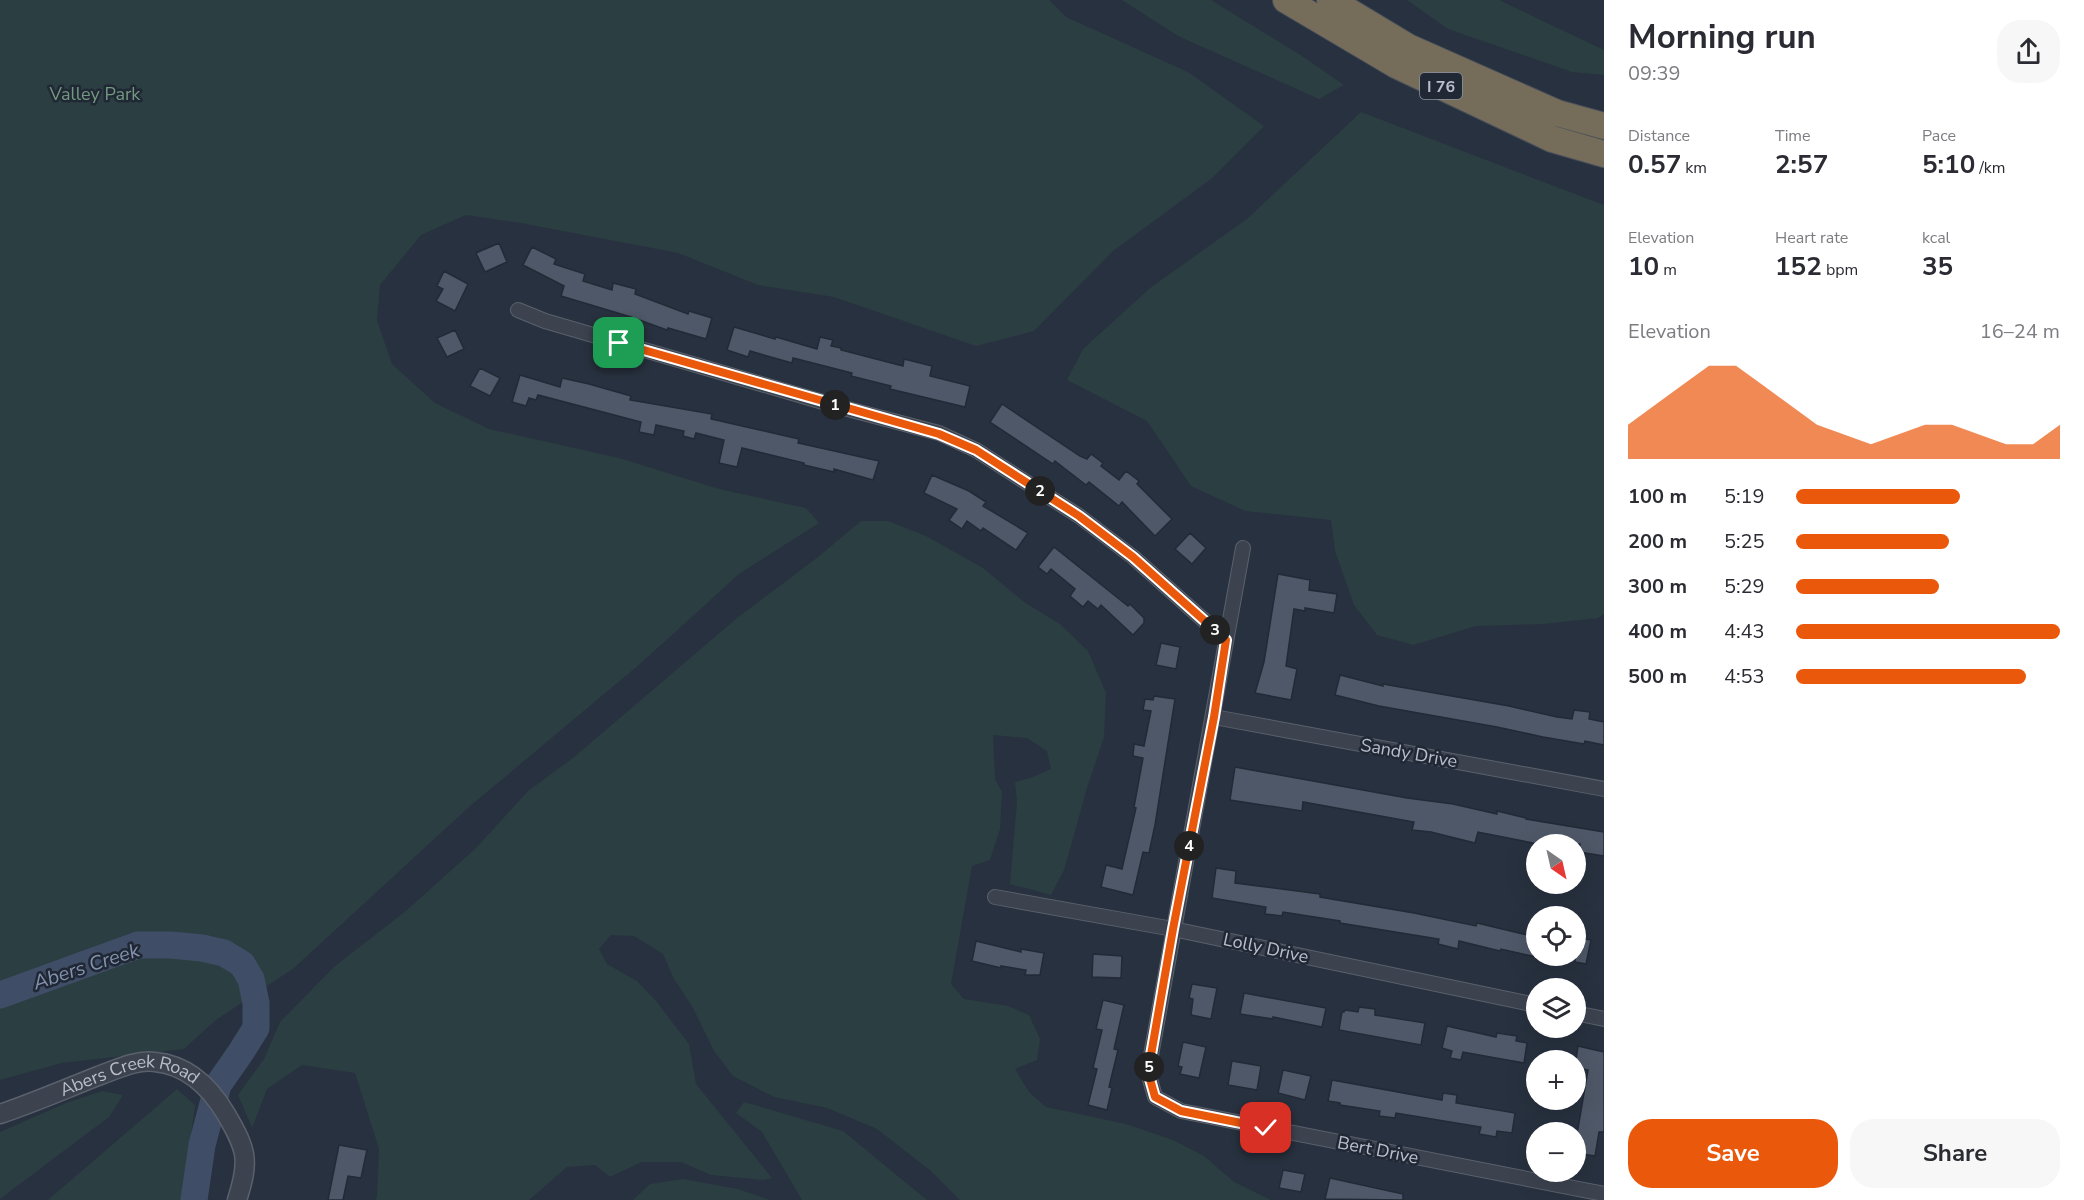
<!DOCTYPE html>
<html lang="en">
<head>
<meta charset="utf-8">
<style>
	:root { --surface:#fff; --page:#f7f7f7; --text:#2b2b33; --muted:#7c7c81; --accent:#ea580c }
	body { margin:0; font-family:"Nunito Sans",sans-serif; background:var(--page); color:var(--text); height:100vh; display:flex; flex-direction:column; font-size:22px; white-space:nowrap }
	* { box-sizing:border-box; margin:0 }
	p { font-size:20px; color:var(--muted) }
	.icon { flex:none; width:33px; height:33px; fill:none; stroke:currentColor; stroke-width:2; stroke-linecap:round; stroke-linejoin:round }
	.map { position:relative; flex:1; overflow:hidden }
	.drawer { display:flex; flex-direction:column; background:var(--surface); width:480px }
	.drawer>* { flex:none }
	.needle { width:39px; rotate:146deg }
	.tools { position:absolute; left:1526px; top:834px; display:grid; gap:12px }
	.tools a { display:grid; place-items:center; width:60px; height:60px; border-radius:50%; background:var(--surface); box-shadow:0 6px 24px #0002; font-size:30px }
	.pin { position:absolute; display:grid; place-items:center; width:51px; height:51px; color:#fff; margin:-26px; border-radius:12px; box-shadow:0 3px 9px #0006 }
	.km { position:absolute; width:30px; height:30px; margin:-15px; border-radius:50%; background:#222; color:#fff; font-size:16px; line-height:30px; text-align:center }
	.round { display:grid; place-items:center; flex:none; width:63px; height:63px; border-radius:24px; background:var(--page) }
	.head { display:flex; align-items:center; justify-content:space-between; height:102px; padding:0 24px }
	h1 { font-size:33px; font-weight:700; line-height:45px }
	.metrics { display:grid; grid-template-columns:repeat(3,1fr); gap:9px; height:102px; padding:6px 24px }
	.metrics div { display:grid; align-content:center }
	.metrics b { font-size:26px; font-weight:700 }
	.metrics small { font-size:16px; font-weight:400 }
	.metrics p { font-size:16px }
	.chart { height:168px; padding:12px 24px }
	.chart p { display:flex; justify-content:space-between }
	.chart svg { width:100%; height:108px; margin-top:6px; fill:var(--accent); opacity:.7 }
	.action { display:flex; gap:12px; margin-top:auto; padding:12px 24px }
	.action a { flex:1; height:69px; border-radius:24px; background:var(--accent); color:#fff; font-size:24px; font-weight:700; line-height:69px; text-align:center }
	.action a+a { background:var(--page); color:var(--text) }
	ul { padding:0 24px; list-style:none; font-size:20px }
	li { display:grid; grid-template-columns:96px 72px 1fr; align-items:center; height:45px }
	li i { height:15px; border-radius:8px; background:var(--accent) }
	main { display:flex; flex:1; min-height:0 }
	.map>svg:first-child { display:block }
	.green { fill:#2b3e41 }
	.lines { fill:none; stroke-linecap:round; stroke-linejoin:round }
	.river { stroke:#404d67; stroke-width:27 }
	.building { fill:#4f5868; stroke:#232a37; stroke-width:1.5 }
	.minor-casing { stroke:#5a616d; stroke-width:16 }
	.tertiary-casing { stroke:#5a616d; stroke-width:21 }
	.motorway-casing { stroke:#474e5a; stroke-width:28 }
	.minor { stroke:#3c434f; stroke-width:14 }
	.tertiary { stroke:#3c434f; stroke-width:18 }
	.motorway { stroke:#756c5a; stroke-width:26 }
	.route-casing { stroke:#fff; stroke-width:12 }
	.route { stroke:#ea580c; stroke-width:8 }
	.labels { text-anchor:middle; stroke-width:5; stroke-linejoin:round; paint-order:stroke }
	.shield { fill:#212835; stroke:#8b919d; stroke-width:1.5 }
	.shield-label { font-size:16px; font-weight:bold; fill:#b9beca }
	.park-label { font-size:18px; fill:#72997e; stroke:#212835 }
	.street-label { font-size:18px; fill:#b9beca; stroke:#212835 }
	.water-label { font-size:20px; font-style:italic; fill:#8393ae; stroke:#212835 }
</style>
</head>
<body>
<main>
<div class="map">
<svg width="1604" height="1200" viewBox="0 0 1604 1200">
	<rect width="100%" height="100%" fill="#28313f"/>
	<!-- green -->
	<path class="green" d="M 0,0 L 1049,0 L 1066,17 L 1188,72 L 1264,126 L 1211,179 L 1113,251 L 1034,331 L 976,346 L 834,297 L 758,285 L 678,253 L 521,223 L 466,215 L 421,235 L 380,285 L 377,320 L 392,364 L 435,403 L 489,429 L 619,458 L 719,489 L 806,508 L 819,523 L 739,574 L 640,664 L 469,807 L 294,968 L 216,1020 L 184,1049 L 62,1063 L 0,1080 Z
		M 1122,0 L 1211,0 L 1299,54 L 1344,85 L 1319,99 L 1178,36 Z
		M 1407,0 L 1499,0 L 1604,50 L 1604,75 L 1572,72 L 1448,29 Z
		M 1361,112 L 1604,205 L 1604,614 L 1598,618 L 1544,624 L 1476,626 L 1413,645 L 1377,635 L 1354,605 L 1335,551 L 1331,520 L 1245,511 L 1191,486 L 1147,421 L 1067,380 L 1083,349 L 1150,288 L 1248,218 Z
		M 861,521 L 888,521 L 926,536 L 983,568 L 1024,602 L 1060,624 L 1088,651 L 1106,693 L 1104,737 L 1087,788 L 1064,870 L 1051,895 L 1010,884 L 1017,802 L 1015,782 L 1033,777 L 1051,769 L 1047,751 L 1027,738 L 993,735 L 995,779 L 1002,792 L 1000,829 L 990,860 L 972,866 L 951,984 L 964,999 L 1008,1006 L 1029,1015 L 1040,1039 L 1037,1060 L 1015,1069 L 1029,1092 L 1046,1107 L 1126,1124 L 1173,1140 L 1204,1156 L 1234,1182 L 1271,1200 L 960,1200 L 931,1171 L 877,1129 L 827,1108 L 774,1097 L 733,1076 L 714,1051 L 693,1008 L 673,977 L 663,954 L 634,936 L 611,935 L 599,949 L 607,964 L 637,981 L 656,1001 L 689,1044 L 696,1084 L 772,1178 L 764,1180 L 711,1175 L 681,1162 L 642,1162 L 610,1177 L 595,1165 L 567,1167 L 529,1200 L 375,1200 L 377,1197 L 379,1149 L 355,1073 L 302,1065 L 267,1089 L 252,1128 L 238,1095 L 264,1059 L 280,1022 L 334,967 L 407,910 L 476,848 L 528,791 L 573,758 L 737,618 L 818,557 Z
		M 177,1089 L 195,1105 L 183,1200 L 48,1200 Z
		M 102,1091 L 123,1095 L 109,1117 L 0,1199 L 0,1132 L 66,1103 Z
		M 744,1102 L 843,1131 L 927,1200 L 802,1200 L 762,1132 L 736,1113 Z
		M 683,1179 L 738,1189 L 770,1200 L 633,1200 L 650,1184 Z"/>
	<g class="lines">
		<!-- river -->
		<path class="river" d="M 0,995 L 138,945 L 171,945 L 202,948 L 224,953 L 242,964 L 251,979 L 256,1003 L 256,1028 L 241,1052 L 218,1085 L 202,1145 L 194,1200"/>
	</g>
	<!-- building -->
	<path class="building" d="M 499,243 L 507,262 L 485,272 L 476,253 Z
		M 532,247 L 556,259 L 554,264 L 585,274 L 583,281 L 612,290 L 613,283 L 636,289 L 635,294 L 688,314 L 689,311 L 712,318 L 706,339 L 668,328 L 667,330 L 631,317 L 561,296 L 564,286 L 523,265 Z
		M 444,271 L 468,284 L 455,311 L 436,301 L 443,289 L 437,286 Z
		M 734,327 L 775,339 L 776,337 L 817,349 L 820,337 L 833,340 L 831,346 L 841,348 L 841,350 L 903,366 L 904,359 L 932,366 L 930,376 L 970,386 L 965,407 L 890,389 L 891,386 L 851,376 L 852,373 L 793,358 L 792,363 L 750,351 L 748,357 L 727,350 Z
		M 455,330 L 464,349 L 447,357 L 437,338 Z
		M 480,368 L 500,378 L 490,396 L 470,386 Z
		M 520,375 L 560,387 L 562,378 L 589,384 L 631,396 L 630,400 L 712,414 L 711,419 L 799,439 L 798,443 L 879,461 L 873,480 L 834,469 L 834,472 L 804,465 L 804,463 L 742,448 L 737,467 L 719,463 L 724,440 L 696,433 L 694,439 L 683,436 L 684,431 L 656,425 L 654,435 L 639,432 L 641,422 L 538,395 L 536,400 L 529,398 L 526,406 L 512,402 Z
		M 1002,404 L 1080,456 L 1087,459 L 1091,454 L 1103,463 L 1101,466 L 1119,480 L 1126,471 L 1139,481 L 1137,484 L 1172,519 L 1155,536 L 1122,502 L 1119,506 L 1089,482 L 1086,485 L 1055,461 L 1053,464 L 990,422 Z
		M 932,475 L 969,491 L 986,502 L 983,506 L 1028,533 L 1016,550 L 983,528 L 981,531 L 967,521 L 962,529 L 949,520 L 957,509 L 924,493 Z
		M 1190,533 L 1206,548 L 1192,564 L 1175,549 Z
		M 1054,547 L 1128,606 L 1130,604 L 1144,618 L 1144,623 L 1133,635 L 1101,605 L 1098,609 L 1088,601 L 1083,607 L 1070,596 L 1075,589 L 1051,569 L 1047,574 L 1038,567 Z
		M 1278,574 L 1310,580 L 1309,590 L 1337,594 L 1334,613 L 1305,608 L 1305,611 L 1294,609 L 1286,666 L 1297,669 L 1291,700 L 1255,693 L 1264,662 Z
		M 1161,643 L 1180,647 L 1176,669 L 1156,665 Z
		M 1340,675 L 1383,686 L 1383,684 L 1509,706 L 1557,717 L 1572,719 L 1574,710 L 1590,712 L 1589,719 L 1604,722 L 1604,745 L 1585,741 L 1584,744 L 1543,737 L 1497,727 L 1379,706 L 1335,695 Z
		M 1154,696 L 1175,699 L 1155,825 L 1149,853 L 1143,852 L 1133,895 L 1101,887 L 1106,865 L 1122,869 L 1136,808 L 1134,807 L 1143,758 L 1133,756 L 1134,744 L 1144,746 L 1151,711 L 1143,710 L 1145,699 L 1153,700 Z
		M 1235,767 L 1407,798 L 1453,804 L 1497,814 L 1497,811 L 1526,818 L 1526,819 L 1604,832 L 1604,856 L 1579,852 L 1580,844 L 1538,844 L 1478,832 L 1475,843 L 1431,832 L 1412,830 L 1414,822 L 1303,802 L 1302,811 L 1230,800 Z
		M 1216,868 L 1236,871 L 1235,883 L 1320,894 L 1320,897 L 1414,913 L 1476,926 L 1477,923 L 1536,937 L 1536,957 L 1501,949 L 1500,951 L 1459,941 L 1458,949 L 1438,944 L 1439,939 L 1340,923 L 1340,921 L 1283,912 L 1282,916 L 1265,914 L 1266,907 L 1212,898 Z
		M 1575,937 L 1591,940 L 1586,964 L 1575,962 Z
		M 976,941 L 1021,952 L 1021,949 L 1044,953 L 1040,975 L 1025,975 L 1026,970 L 1001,966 L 1001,968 L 972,961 Z
		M 1093,954 L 1122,956 L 1121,978 L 1092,977 Z
		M 1192,984 L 1217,988 L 1211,1019 L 1191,1015 L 1193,999 L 1189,998 Z
		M 1244,993 L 1326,1008 L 1322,1027 L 1273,1017 L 1273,1019 L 1240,1014 Z
		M 1103,1000 L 1124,1005 L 1114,1049 L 1118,1050 L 1109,1087 L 1112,1088 L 1107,1110 L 1088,1105 L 1097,1069 L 1093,1068 L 1102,1030 L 1096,1029 Z
		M 1359,1007 L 1375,1009 L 1375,1015 L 1425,1023 L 1421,1045 L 1339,1030 L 1342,1012 L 1344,1012 L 1345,1010 L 1358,1012 Z
		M 1447,1026 L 1496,1037 L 1497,1033 L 1517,1036 L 1516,1041 L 1527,1043 L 1524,1063 L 1463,1052 L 1461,1060 L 1450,1058 L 1452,1051 L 1442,1048 Z
		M 1183,1042 L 1206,1047 L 1199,1078 L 1180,1074 L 1182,1067 L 1178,1066 Z
		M 1578,1046 L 1604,1052 L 1604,1132 L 1599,1132 L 1595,1156 L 1575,1153 L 1575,1134 L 1577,1134 L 1588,1070 L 1575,1067 Z
		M 1232,1061 L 1261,1066 L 1257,1090 L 1228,1085 Z
		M 1283,1070 L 1311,1076 L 1305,1100 L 1278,1093 Z
		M 1332,1080 L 1442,1100 L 1443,1093 L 1457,1095 L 1456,1103 L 1515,1113 L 1512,1133 L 1497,1131 L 1496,1137 L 1479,1134 L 1481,1127 L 1396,1113 L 1395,1118 L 1379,1116 L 1380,1111 L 1340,1105 L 1340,1103 L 1328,1101 Z
		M 339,1145 L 367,1150 L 361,1178 L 348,1176 L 343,1200 L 328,1200 Z
		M 1283,1170 L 1305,1174 L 1301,1192 L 1279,1188 Z
		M 1330,1178 L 1403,1194 L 1403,1200 L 1325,1199 Z"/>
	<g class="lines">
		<defs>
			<path id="minor" d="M 518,310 L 545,321 L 840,407 L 939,433 L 976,450 L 1079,516 L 1133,557 L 1226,640
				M 1243,548 L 1148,1072 L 1155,1097 L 1181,1111 L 1604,1194
				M 1214,717 L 1604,789
				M 995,897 L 1173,929 L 1536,1005
				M 1575,1013 L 1604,1019"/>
			<g id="tertiary">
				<path id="s1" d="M 0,1114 C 33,1103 65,1089 98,1076 C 115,1070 137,1059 155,1062 C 187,1065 210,1087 226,1114 C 247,1150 250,1160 237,1200"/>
			</g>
			<path id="motorway" d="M 1286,0 L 1396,65 L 1552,139 L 1604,154
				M 1330,0 L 1408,47 L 1557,113 L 1604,126"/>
		</defs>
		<!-- minor casing -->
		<use href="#minor" class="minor-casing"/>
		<!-- tertiary casing -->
		<use href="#tertiary" class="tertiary-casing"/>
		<!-- motorway casing -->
		<use href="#motorway" class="motorway-casing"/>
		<!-- minor -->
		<use href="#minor" class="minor"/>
		<!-- tertiary -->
		<use href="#tertiary" class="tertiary"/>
		<!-- motorway -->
		<use href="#motorway" class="motorway"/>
	</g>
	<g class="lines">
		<defs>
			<path id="route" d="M 619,343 L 939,434 L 976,450 L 1079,516 L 1133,557 L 1226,640 L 1214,717 L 1173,929 L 1148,1072 L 1155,1097 L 1181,1111 L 1266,1128"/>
		</defs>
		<!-- route casing -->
		<use href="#route" class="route-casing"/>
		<!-- route -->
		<use href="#route" class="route"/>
	</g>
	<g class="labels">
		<!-- shield labels -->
		<rect class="shield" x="1420" y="73" width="42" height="26" rx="4.5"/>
		<g class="shield-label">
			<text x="1441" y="92">I 76</text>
		</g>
		<!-- park labels -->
		<g class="park-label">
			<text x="95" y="100">Valley Park</text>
		</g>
		<!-- street labels -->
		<g class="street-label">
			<text transform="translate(1409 753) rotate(10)" y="6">Sandy Drive</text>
			<text transform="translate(1266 948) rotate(12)" y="6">Lolly Drive</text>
			<text dy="6" stroke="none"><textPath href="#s1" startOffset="138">Abers Creek Road</textPath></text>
			<text transform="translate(1378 1150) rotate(11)" y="6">Bert Drive</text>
		</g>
		<!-- water labels -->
		<g class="water-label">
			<text transform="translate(86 966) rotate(-18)" y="7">Abers Creek</text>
		</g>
	</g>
</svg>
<div class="tools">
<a><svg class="needle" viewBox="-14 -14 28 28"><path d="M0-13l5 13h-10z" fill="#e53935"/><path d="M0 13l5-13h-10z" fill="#7c7c81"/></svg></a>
<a><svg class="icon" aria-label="locate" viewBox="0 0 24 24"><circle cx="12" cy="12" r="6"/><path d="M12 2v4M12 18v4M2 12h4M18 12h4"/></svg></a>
<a><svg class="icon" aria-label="layers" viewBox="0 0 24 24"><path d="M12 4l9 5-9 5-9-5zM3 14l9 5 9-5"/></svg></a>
<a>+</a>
<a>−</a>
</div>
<div class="pin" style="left:619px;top:343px;background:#1e9e55"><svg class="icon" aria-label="arrive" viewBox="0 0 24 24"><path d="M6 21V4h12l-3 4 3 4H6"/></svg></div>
<div class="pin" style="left:1266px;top:1128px;background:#d93025"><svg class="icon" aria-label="check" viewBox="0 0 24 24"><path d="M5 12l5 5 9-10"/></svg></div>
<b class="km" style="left:835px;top:405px">1</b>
<b class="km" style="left:1040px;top:491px">2</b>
<b class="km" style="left:1215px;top:630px">3</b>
<b class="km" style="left:1189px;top:846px">4</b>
<b class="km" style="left:1149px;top:1067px">5</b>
</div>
<section class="drawer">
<div class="head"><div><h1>Morning run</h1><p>09:39</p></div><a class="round"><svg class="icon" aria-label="share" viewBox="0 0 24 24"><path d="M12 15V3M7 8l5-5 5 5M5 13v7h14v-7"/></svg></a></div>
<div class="metrics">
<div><p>Distance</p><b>0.57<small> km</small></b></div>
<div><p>Time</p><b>2:57</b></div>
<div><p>Pace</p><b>5:10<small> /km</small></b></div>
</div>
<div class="metrics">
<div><p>Elevation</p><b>10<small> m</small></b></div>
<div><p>Heart rate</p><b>152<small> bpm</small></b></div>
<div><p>kcal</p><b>35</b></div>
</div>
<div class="chart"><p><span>Elevation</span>16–24 m</p>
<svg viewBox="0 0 160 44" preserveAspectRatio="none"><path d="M0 44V30L10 22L20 14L30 6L40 6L50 14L60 22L70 30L80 34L90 38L100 34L110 30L120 30L130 34L140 38L150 38L160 30V44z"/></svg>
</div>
<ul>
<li><b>100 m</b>5:19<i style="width:62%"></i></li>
<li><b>200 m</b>5:25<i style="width:58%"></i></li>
<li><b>300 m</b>5:29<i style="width:54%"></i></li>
<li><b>400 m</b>4:43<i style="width:100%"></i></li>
<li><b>500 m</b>4:53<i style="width:87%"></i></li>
</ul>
<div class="action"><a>Save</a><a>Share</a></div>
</section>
</main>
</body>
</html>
